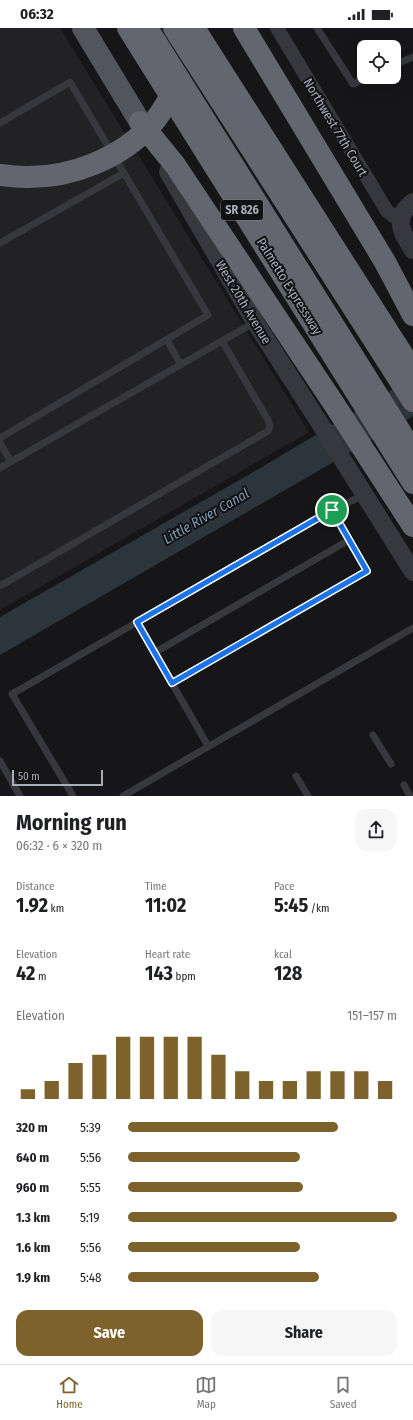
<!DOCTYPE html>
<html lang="en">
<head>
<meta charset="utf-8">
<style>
	:root { --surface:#fff; --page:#f6f6f6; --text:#202124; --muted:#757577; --line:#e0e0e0; --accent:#7e622b }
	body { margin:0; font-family:"Fira Sans Condensed",sans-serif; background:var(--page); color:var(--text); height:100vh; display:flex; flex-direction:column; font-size:15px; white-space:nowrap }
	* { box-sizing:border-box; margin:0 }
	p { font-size:13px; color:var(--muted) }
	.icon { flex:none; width:22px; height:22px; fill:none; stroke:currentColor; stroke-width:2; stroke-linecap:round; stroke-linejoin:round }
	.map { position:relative; height:768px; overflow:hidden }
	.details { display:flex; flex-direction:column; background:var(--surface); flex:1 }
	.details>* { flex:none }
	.tools { position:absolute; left:357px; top:12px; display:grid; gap:8px }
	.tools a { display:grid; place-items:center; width:44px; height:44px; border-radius:8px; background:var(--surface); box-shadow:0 4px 16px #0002; font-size:20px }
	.scale { position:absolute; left:12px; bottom:10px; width:91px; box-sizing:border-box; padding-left:4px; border:2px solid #a8adb8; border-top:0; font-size:11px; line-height:14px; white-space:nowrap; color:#a8adb8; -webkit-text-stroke:3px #111113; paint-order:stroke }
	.pin { position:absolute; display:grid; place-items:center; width:34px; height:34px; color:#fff; margin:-17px; border:2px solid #fff; border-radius:50%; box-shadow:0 1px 4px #0007 }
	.round { display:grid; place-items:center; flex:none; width:42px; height:42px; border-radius:12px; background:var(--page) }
	.head { display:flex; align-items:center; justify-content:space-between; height:68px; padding:0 16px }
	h1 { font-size:22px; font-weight:700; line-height:30px }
	.stats { display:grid; grid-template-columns:repeat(3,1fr); gap:6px; height:68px; padding:4px 16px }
	.stats div { display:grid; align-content:center }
	.stats b { font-size:20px; font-weight:700 }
	.stats small { font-size:11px; font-weight:400 }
	.stats p { font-size:11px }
	.chart { height:112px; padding:8px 16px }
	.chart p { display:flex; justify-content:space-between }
	.chart svg { width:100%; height:72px; margin-top:4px; stroke:var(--accent); stroke-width:6 }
	.cta { display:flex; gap:8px; margin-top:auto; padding:8px 16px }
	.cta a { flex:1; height:46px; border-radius:12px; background:var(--accent); color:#fff; font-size:16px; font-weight:700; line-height:46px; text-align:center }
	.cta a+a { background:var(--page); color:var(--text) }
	ul { padding:0 16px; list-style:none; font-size:13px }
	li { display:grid; grid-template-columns:64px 48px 1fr; align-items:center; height:30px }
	li i { height:10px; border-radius:5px; background:var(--accent) }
	.status { display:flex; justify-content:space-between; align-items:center; height:28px; padding:0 20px; background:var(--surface); direction:ltr }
	.status svg { height:11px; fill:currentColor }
	.menu { display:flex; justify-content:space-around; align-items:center; height:56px; border-top:1px solid var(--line); background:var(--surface); font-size:11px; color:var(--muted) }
	.menu a { display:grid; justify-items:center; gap:2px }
	.menu .current { color:var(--accent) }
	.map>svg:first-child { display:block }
	.built { fill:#222225 }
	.water { fill:#2c353c }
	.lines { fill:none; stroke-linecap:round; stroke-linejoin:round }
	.service { stroke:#37383d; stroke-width:7 }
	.minor { stroke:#37383d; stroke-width:14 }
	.tertiary { stroke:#37383d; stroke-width:18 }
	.primary { stroke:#53555c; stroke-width:22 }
	.motorway { stroke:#63666e; stroke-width:22 }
	.route-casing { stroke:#fff; stroke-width:8 }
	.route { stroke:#1a73e8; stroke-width:5 }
	.labels { text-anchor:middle; stroke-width:4; stroke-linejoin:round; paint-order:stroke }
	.shield { fill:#111113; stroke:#7b7e86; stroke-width:1 }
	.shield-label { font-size:12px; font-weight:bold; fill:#a8adb8 }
	.street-label { font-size:13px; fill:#a8adb8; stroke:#111113 }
	.water-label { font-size:14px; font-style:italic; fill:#7f9bb3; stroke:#111113 }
</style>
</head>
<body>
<div class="status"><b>06:32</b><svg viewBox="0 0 49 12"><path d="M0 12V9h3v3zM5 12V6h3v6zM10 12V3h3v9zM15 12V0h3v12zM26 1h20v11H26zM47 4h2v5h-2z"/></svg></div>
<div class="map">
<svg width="413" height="768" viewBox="0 0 413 768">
	<rect width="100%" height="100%" fill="#161618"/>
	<!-- built -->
	<path class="built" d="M 0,0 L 60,0 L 309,404 L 0,582 Z"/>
	<!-- water -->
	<path class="water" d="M 413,349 L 413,388 L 0,627 L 0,589 L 257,442 Z"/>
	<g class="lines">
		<!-- service -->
		<path class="service" d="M 317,0 L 353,56 L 368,49
			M 394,37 L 413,29
			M 0,95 L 70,54 L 208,287 L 0,410
			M 0,215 L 124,145
			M 167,312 L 181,337
			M 0,415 L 11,434
			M 0,440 L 255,294
			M 0,558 L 268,403 L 270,398 L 268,392 L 222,313
			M 137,594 L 208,718
			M 154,625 L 349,512
			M 172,655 L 367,543 L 332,482
			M 373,707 L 391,736
			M 0,733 L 20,768
			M 296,748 L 308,768
			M 404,757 L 410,768
			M 73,768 L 12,666 L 332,482 L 364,467
			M 123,768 L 413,600"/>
		<!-- minor -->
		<path class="minor" d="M 277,0 L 387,183 L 400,193"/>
		<!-- tertiary -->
		<path class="tertiary" d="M 168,144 L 255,294 L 319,394 L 413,544
			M 413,174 C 392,190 402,205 413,222"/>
		<!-- primary -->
		<path class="primary" d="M 83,0 L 140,94"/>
		<!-- motorway -->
		<path class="motorway" d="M 128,0 L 413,455
			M 147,0 L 413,424
			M 174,0 L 413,373
			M 194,0 L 413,343
			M 244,0 L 385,234 L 413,287
			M 140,94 L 175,137 L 334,376 L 413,498
			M 0,147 C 8,148 16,149 25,149 C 71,150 120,131 152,96 C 162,85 169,71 177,57"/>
	</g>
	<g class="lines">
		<defs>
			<path id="route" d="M 332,482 L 367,543 L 172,655 L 137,594 Z"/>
		</defs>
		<!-- route casing -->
		<use href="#route" class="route-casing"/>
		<!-- route -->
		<use href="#route" class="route"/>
	</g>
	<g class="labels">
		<!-- shield labels -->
		<rect class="shield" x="221" y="172" width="42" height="20" rx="3"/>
		<g class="shield-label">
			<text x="242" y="186">SR 826</text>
		</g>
		<!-- street labels -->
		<g class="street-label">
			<text transform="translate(336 99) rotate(59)" y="5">Northwest 77th Court</text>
			<text transform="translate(290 258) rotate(58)" y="5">Palmetto Expressway</text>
			<text transform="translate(244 274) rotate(59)" y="5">West 20th Avenue</text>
		</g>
		<!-- water labels -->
		<g class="water-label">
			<text transform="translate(206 488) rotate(-30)" y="5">Little River Canal</text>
		</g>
	</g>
</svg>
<div class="tools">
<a><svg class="icon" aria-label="locate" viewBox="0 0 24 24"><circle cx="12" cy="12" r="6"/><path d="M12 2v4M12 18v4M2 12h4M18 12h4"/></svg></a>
</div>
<div class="scale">50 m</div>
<div class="pin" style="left:332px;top:482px;background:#1e9e55"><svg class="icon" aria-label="arrive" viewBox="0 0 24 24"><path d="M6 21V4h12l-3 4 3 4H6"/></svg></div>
</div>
<section class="details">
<div class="head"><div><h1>Morning run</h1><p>06:32 · 6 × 320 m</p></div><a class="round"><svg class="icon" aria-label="share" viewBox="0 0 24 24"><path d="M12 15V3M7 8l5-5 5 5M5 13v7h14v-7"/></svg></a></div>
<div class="stats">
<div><p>Distance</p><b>1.92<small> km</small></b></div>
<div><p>Time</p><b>11:02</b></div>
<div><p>Pace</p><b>5:45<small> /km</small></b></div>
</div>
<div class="stats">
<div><p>Elevation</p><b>42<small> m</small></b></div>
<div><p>Heart rate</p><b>143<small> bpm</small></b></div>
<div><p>kcal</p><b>128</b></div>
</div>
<div class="chart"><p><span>Elevation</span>151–157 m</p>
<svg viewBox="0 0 160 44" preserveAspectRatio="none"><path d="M5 44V38M15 44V33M25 44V22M35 44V17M45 44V6M55 44V6M65 44V6M75 44V6M85 44V17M95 44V27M105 44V33M115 44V33M125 44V27M135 44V27M145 44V27M155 44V33"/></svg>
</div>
<ul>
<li><b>320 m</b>5:39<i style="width:78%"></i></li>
<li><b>640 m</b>5:56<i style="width:64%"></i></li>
<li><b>960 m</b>5:55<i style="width:65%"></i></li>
<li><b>1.3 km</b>5:19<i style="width:100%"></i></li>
<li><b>1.6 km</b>5:56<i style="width:64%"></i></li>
<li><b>1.9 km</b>5:48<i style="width:71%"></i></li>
</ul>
<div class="cta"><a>Save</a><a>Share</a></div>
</section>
<nav class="menu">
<a class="current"><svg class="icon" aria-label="home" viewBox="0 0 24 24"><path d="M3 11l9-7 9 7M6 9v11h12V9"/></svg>Home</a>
<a><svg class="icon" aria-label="map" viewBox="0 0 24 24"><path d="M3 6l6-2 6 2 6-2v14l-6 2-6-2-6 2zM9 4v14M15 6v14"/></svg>Map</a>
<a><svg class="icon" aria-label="saved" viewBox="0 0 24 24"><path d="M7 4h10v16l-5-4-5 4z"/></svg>Saved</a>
</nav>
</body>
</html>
